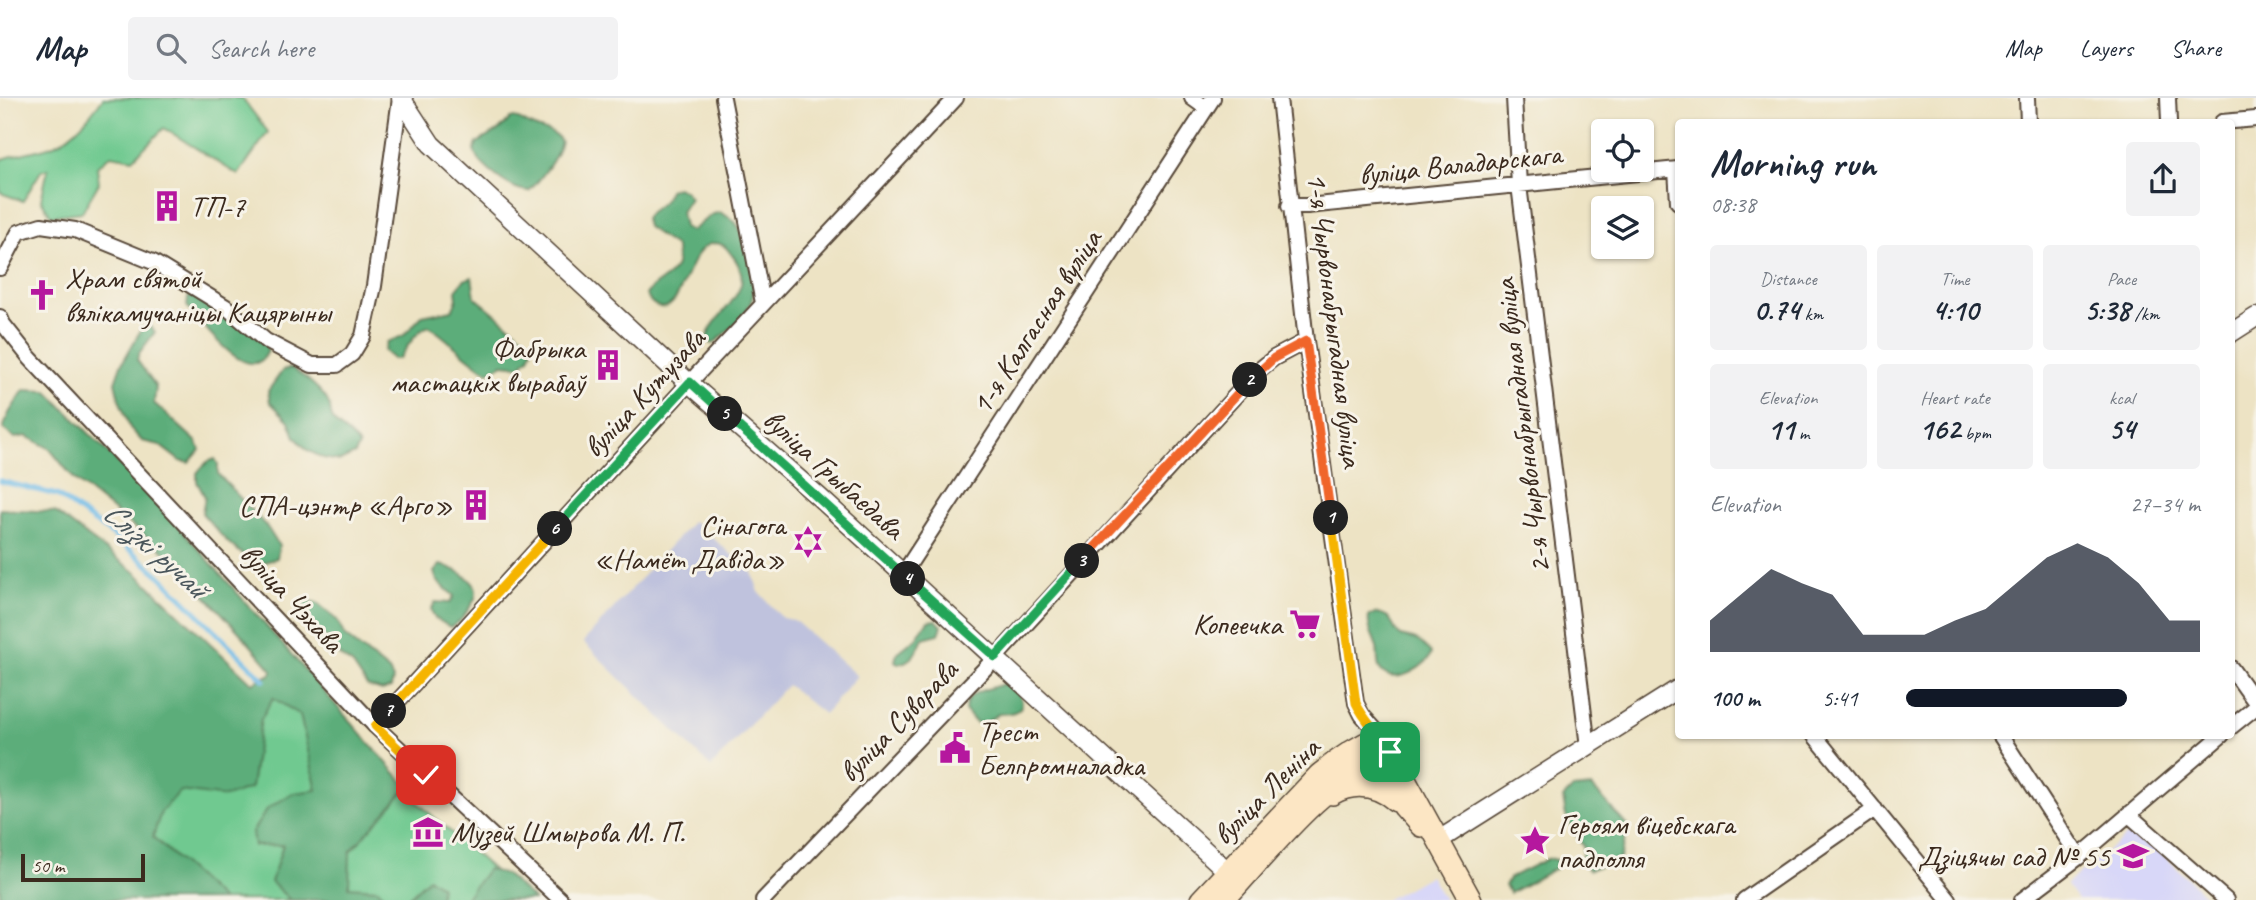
<!DOCTYPE html>
<html lang="en">
<head>
<meta charset="utf-8">
<style>
	:root { --surface:#fff; --page:#f2f2f3; --text:#1f2937; --muted:#747a83; --line:#e0e1e3; --accent:#111827 }
	body { margin:0; font-family:Caveat,sans-serif; background:var(--page); color:var(--text); height:100vh; display:flex; flex-direction:column; font-size:26px; white-space:nowrap }
	* { box-sizing:border-box; margin:0 }
	p { font-size:23px; color:var(--muted) }
	.icon { flex:none; width:38px; height:38px; fill:none; stroke:currentColor; stroke-width:2; stroke-linecap:round; stroke-linejoin:round }
	.map { position:relative; flex:1; overflow:hidden }
	.side { position:absolute; left:1675px; top:21px; width:560px; height:620px; display:flex; flex-direction:column; background:var(--surface); border-radius:7px; box-shadow:0 2px 5px #0004 }
	.side>* { flex:none }
	.buttons { position:absolute; left:1591px; top:21px; display:grid; gap:14px }
	.buttons a { display:grid; place-items:center; width:63px; height:63px; border-radius:7px; background:var(--surface); box-shadow:0 2px 5px #0004; font-size:35px }
	.scale { position:absolute; left:21px; bottom:18px; width:124px; box-sizing:border-box; padding-left:7px; border:4px solid #3b2a1e; border-top:0; font-size:19px; line-height:24px; white-space:nowrap; color:#3b2a1e; -webkit-text-stroke:5px #f7f3e8; paint-order:stroke }
	.pin { position:absolute; display:grid; place-items:center; width:60px; height:60px; color:#fff; margin:-30px; border-radius:14px; box-shadow:0 4px 10px #0006 }
	.km { position:absolute; width:35px; height:35px; margin:-18px; border-radius:50%; background:#222; color:#fff; font-size:19px; line-height:35px; text-align:center }
	.round { display:grid; place-items:center; flex:none; width:74px; height:74px; border-radius:7px; background:var(--page) }
	.overview { display:flex; align-items:center; justify-content:space-between; height:119px; padding:0 35px }
	h1 { font-size:38px; font-weight:700; line-height:52px }
	.stats { display:grid; grid-template-columns:repeat(3,1fr); gap:10px; height:119px; padding:7px 35px }
	.stats div { display:grid; align-content:center; border-radius:7px; background:var(--page); text-align:center }
	.stats b { font-size:30px; font-weight:700 }
	.stats small { font-size:19px; font-weight:400 }
	.stats p { font-size:19px }
	.chart { height:196px; padding:14px 35px }
	.chart p { display:flex; justify-content:space-between }
	.chart svg { width:100%; height:126px; margin-top:7px; fill:var(--accent); opacity:.7 }
	ul { padding:0 35px; list-style:none; font-size:23px }
	li { display:grid; grid-template-columns:112px 84px 1fr; align-items:center; height:52px }
	li i { height:18px; border-radius:9px; background:var(--accent) }
	header { display:flex; align-items:center; gap:42px; box-sizing:border-box; height:98px; padding:0 35px; background:var(--surface); border-bottom:2px solid var(--line) }
	header strong { font-size:33px }
	nav { display:flex; gap:38px; margin-inline-start:auto; font-size:24px }
	.search { width:490px; height:63px; background:var(--page); display:flex; align-items:center; gap:18px; box-sizing:border-box; padding:0 24px; border-radius:7px; color:var(--muted); font-size:26px }
	.map>svg:first-child { display:block }
	.built { fill:#d8d7f8 }
	.industrial { fill:#bfc2dd }
	.green { fill:#6fc990; stroke:#557a57; stroke-width:2 }
	.forest { fill:#5bad7a; stroke:#4b6c4c; stroke-width:2 }
	.lines { fill:none; stroke-linecap:round; stroke-linejoin:round }
	.stream { stroke:#6ebbe8; stroke-width:5 }
	.minor-casing { stroke:#564637; stroke-width:18 }
	.tertiary-casing { stroke:#564637; stroke-width:21 }
	.secondary-casing { stroke:#564637; stroke-width:24 }
	.minor { stroke:#fff; stroke-width:14 }
	.tertiary { stroke:#fff; stroke-width:18 }
	.secondary { stroke:#fce6c4; stroke-width:21 }
	.split-1-casing { stroke:#fff; stroke-width:14 }
	.split-2-casing { stroke:#fff; stroke-width:14 }
	.split-3-casing { stroke:#fff; stroke-width:14 }
	.split-4-casing { stroke:#fff; stroke-width:14 }
	.split-5-casing { stroke:#fff; stroke-width:14 }
	.split-6-casing { stroke:#fff; stroke-width:14 }
	.split-7-casing { stroke:#fff; stroke-width:14 }
	.split-8-casing { stroke:#fff; stroke-width:14 }
	.split-1 { stroke:#f5b400; stroke-width:9 }
	.split-2 { stroke:#f0652b; stroke-width:9 }
	.split-3 { stroke:#f0652b; stroke-width:9 }
	.split-4 { stroke:#22a559; stroke-width:9 }
	.split-5 { stroke:#22a559; stroke-width:9 }
	.split-6 { stroke:#22a559; stroke-width:9 }
	.split-7 { stroke:#f5b400; stroke-width:9 }
	.split-8 { stroke:#f5b400; stroke-width:9 }
	.labels { text-anchor:middle; stroke-width:6; stroke-linejoin:round; paint-order:stroke }
	.street-label { font-size:30px; fill:#3b2a1e; stroke:#f7f3e8 }
	.poi-label { font-size:30px; fill:#3b2a1e; stroke:#f7f3e8; text-anchor:start }
	.water-label { font-size:32px; font-style:italic; fill:#4a565b; stroke:#f7f3e8 }
</style>
</head>
<body>
<header>
<strong>Map</strong>
<div class="search"><svg class="icon" aria-label="search" viewBox="0 0 24 24"><circle cx="10" cy="10" r="6"/><path d="M15 15l6 6"/></svg>Search here</div>
<nav><a>Map</a><a>Layers</a><a>Share</a></nav>
</header>
<div class="map">
<svg width="2256" height="802" viewBox="0 0 2256 802">
	<rect width="100%" height="100%" fill="#f7f3e8"/>
	<filter id="ink" filterUnits="userSpaceOnUse"><feTurbulence type="fractalNoise" baseFrequency=".0143" numOctaves="2"/><feDisplacementMap in="SourceGraphic" scale="14" xChannelSelector="R" yChannelSelector="G"/><feConvolveMatrix kernelMatrix="1 2 1 2 8 2 1 2 1" color-interpolation-filters="sRGB"/></filter>
	<filter id="wash" filterUnits="userSpaceOnUse"><feTurbulence type="fractalNoise" baseFrequency=".00686" numOctaves="4" result="noise"/><feDisplacementMap in="SourceGraphic" scale="28" xChannelSelector="R" yChannelSelector="G"/><feGaussianBlur stdDeviation="1.57" result="paint"/><feColorMatrix in="noise" values="0 0 0 0 0 0 0 0 0 0 0 0 0 0 0 0 0 1.4 0 .05"/><feComposite in="paint" operator="in"/></filter>
	<g filter="url(#wash)">
		<rect width="100%" height="100%" fill="#ede3c4"/>
		<!-- built -->
		<path class="built" d="M 2136,730 L 2210,802 L 2078,802 L 2066,786 Z
			M 1430,778 L 1444,802 L 1385,802 Z"/>
		<!-- industrial -->
		<path class="industrial" d="M 693,423 L 752,474 L 759,494 L 782,520 L 794,522 L 857,578 L 824,616 L 787,587 L 711,669 L 583,544 Z"/>
		<!-- green -->
		<path class="green" d="M 103,0 L 242,0 L 268,34 L 238,77 L 164,30 L 133,61 L 111,57 L 97,69 L 99,85 L 82,114 L 51,118 L 41,102 L 48,71 L 41,73 L 23,103 L 3,96 L 0,93 L 0,62 C 17,55 40,53 54,47 C 75,37 90,18 103,0 Z
			M 0,429 L 254,590 L 290,606 L 369,661 L 527,802 L 0,802 Z"/>
		<!-- forest -->
		<path class="forest" d="M 511,20 C 521,20 523,24 532,28 C 543,34 553,31 561,43 C 558,59 540,82 529,93 C 512,93 480,69 474,53 L 477,45 L 499,32 Z
			M 677,89 L 685,93 L 690,100 L 681,114 L 684,129 L 691,133 L 711,117 L 720,114 C 724,117 730,119 734,123 C 746,135 757,185 752,201 C 746,219 727,234 713,246 L 706,242 C 714,211 762,194 732,157 C 727,151 724,145 715,145 C 691,146 686,192 672,205 C 662,215 651,206 646,197 C 652,184 672,181 676,167 C 677,162 676,154 676,149 L 647,129 L 645,120 C 654,106 661,112 669,92 Z
			M 472,179 L 475,199 L 530,244 L 532,252 L 529,260 L 520,268 L 503,266 L 488,274 C 466,261 450,242 429,228 C 414,234 408,250 398,261 L 393,261 L 384,253 L 387,244 L 403,238 L 422,218 L 452,212 L 457,201 L 456,192 L 464,182 Z
			M 197,197 L 219,208 L 265,245 L 268,253 C 251,293 201,224 187,208 L 188,199 Z
			M 149,227 L 155,234 L 140,254 L 137,262 L 156,289 L 154,305 L 197,344 L 200,352 L 189,365 L 180,363 L 159,347 L 142,343 L 130,330 L 119,301 L 115,284 L 121,267 L 142,230 Z
			M 291,270 C 300,274 324,294 328,304 C 332,311 329,318 335,325 C 343,333 353,337 359,348 L 355,356 L 340,363 L 323,360 L 307,352 L 295,339 L 289,323 L 270,304 L 268,293 L 283,272 Z
			M 24,292 L 47,293 L 159,406 L 408,689 L 350,754 L 349,789 L 378,791 L 387,802 L 290,802 L 271,784 L 283,747 L 254,748 L 252,734 L 268,710 L 294,695 L 317,692 L 300,617 L 273,600 L 261,621 L 251,690 L 226,699 L 180,693 L 161,714 L 153,739 L 222,802 L 0,802 L 0,411 L 55,414 L 135,474 L 252,585 L 271,576 L 272,572 L 241,536 L 164,453 L 75,382 L 49,350 L 26,338 L 15,340 L 3,331 L 9,315 Z
			M 215,361 L 218,366 L 218,376 L 267,429 L 279,448 L 277,460 L 260,466 C 234,455 220,436 202,415 L 205,399 L 197,384 L 197,375 L 207,364 Z
			M 440,467 C 452,469 478,481 476,496 C 476,503 469,509 466,515 C 461,522 458,526 450,529 L 435,520 L 431,512 L 435,504 L 450,505 L 454,498 L 437,483 L 434,474 Z
			M 309,503 L 317,505 L 337,522 L 345,538 L 389,573 L 393,581 L 391,590 L 382,593 L 367,588 L 353,567 L 340,558 L 332,544 L 312,529 L 302,516 L 301,508 Z
			M 1378,515 C 1397,519 1389,530 1401,538 C 1406,540 1413,540 1418,543 C 1423,546 1427,551 1431,555 C 1427,569 1398,585 1385,576 C 1375,570 1379,560 1377,550 C 1374,538 1367,531 1369,518 Z
			M 936,522 L 942,528 L 939,536 L 923,540 C 917,553 913,563 898,566 L 895,563 L 897,555 L 916,540 L 928,523 Z
			M 1006,585 C 1018,592 1032,609 1011,615 C 1007,616 1002,615 999,616 C 994,618 989,623 984,626 L 975,624 L 965,612 C 966,591 990,592 1006,585 Z
			M 1592,689 L 1628,729 L 1620,760 L 1589,772 L 1581,765 L 1583,749 L 1566,718 L 1563,700 L 1572,691 Z
			M 1549,760 L 1557,762 L 1556,770 L 1510,795 L 1505,788 L 1509,780 Z
			M 488,771 L 506,777 L 534,802 L 464,802 Z
			M 429,780 L 441,788 L 439,802 L 405,802 Z"/>
		<g class="lines">
			<!-- stream -->
			<path class="stream" d="M 0,383 L 57,397 L 114,438 L 160,478 L 264,582"/>
		</g>
	</g>
	<g filter="url(#ink)">
		<g class="lines">
			<defs>
				<path id="minor" d="M 723,0 L 763,205
					M 1192,0 L 1206,10
					M 1279,0 L 1306,243 L 1356,605 L 1362,617 L 1381,638
					M 1514,0 L 1519,87 L 1588,649
					M 2027,0 L 2028,24
					M 2168,0 L 2169,24
					M 2222,24 L 2256,21
					M 1676,72 L 1678,104
					M 1289,108 L 1307,108 L 1678,71
					M 0,170 L 19,134 L 41,127 L 75,132 L 153,164 L 226,209 L 266,243 L 312,267 L 337,267 L 352,256 L 363,238 L 374,188 L 400,0
					M 0,219 L 3,226 L 30,260 L 375,628 L 561,802
					M 903,476 L 1213,0
					M 2231,570 L 2256,605
					M 375,628 L 690,284 L 956,0
					M 2231,629 L 2256,609
					M 1814,637 L 1949,802
					M 2000,637 L 2079,759
					M 2128,716 L 2226,802
					M 763,802 L 995,560 L 1259,272 L 1274,260 L 1306,243
					M 1744,802 L 1875,711
					M 2022,802 L 2079,759 L 2222,637"/>
				<path id="tertiary" d="M 401,0 L 431,46 L 672,270 L 819,399 L 1237,782
					M 2231,235 L 2256,219
					M 1439,742 L 1678,591"/>
				<path id="secondary" d="M 1366,652 L 1404,709 L 1421,728
					M 1332,696 C 1355,683 1377,687 1396,703
					M 1201,802 L 1319,677 C 1339,660 1357,648 1381,638 L 1471,802
					M 1224,802 C 1273,749 1322,683 1390,654"/>
			</defs>
			<!-- minor casing -->
			<use href="#minor" class="minor-casing"/>
			<!-- tertiary casing -->
			<use href="#tertiary" class="tertiary-casing"/>
			<!-- secondary casing -->
			<use href="#secondary" class="secondary-casing"/>
			<!-- minor -->
			<use href="#minor" class="minor"/>
			<!-- tertiary -->
			<use href="#tertiary" class="tertiary"/>
			<!-- secondary -->
			<use href="#secondary" class="secondary"/>
		</g>
	</g>
	<g class="lines" filter="url(#ink)">
		<defs>
			<path id="split-1" d="M 1331,420 L 1356,605 C 1364,623 1380,636 1390,654"/>
			<path id="split-2" d="M 1250,282 L 1274,260 L 1306,243 L 1331,420"/>
			<path id="split-3" d="M 1082,463 L 1250,282"/>
			<path id="split-4" d="M 908,481 L 995,559 L 1082,463"/>
			<path id="split-5" d="M 725,316 L 908,481"/>
			<path id="split-6" d="M 555,431 L 690,284 L 725,316"/>
			<path id="split-7" d="M 389,613 L 555,431"/>
			<path id="split-8" d="M 389,613 L 375,628 L 426,677"/>
		</defs>
		<!-- split-1 casing -->
		<use href="#split-1" class="split-1-casing"/>
		<!-- split-2 casing -->
		<use href="#split-2" class="split-2-casing"/>
		<!-- split-3 casing -->
		<use href="#split-3" class="split-3-casing"/>
		<!-- split-4 casing -->
		<use href="#split-4" class="split-4-casing"/>
		<!-- split-5 casing -->
		<use href="#split-5" class="split-5-casing"/>
		<!-- split-6 casing -->
		<use href="#split-6" class="split-6-casing"/>
		<!-- split-7 casing -->
		<use href="#split-7" class="split-7-casing"/>
		<!-- split-8 casing -->
		<use href="#split-8" class="split-8-casing"/>
		<!-- split-1 -->
		<use href="#split-1" class="split-1"/>
		<!-- split-2 -->
		<use href="#split-2" class="split-2"/>
		<!-- split-3 -->
		<use href="#split-3" class="split-3"/>
		<!-- split-4 -->
		<use href="#split-4" class="split-4"/>
		<!-- split-5 -->
		<use href="#split-5" class="split-5"/>
		<!-- split-6 -->
		<use href="#split-6" class="split-6"/>
		<!-- split-7 -->
		<use href="#split-7" class="split-7"/>
		<!-- split-8 -->
		<use href="#split-8" class="split-8"/>
	</g>
	<!-- icons -->
	<defs>
		<symbol id="building-bare" viewBox="-9 -9 18 18"><path d="M-4-6H4V6H1V3H-1V6H-4ZM-2.5-4.3h1.7v1.8h-1.7ZM.8-4.3h1.7v1.8H.8ZM-2.5-1h1.7V.8h-1.7ZM.8-1h1.7V.8H.8Z" fill="#b5179e" stroke="#f7f3e8" stroke-width="2.5" paint-order="stroke"/></symbol>
		<symbol id="church-bare" viewBox="-9 -9 18 18"><path d="M-1.2-6h2.4v3.5h3.3v2.4h-3.3V6h-2.4V-.1h-3.3v-2.4h3.3Z" fill="#b5179e" stroke="#f7f3e8" stroke-width="2.5" paint-order="stroke"/></symbol>
		<symbol id="synagogue-bare" viewBox="-9 -9 18 18"><path d="M0-6.5L5.6 3.2H-5.6ZM0 6.5L5.6-3.2H-5.6Z" fill="#b5179e" stroke="#f7f3e8" stroke-width="2.5" paint-order="stroke"/></symbol>
		<symbol id="supermarket-bare" viewBox="-9 -9 18 18"><path d="M-6-5.5h2.5l.6 2H6L4.5 2H-2.5L-4.4-4H-6ZM-1.5 3.2a1.3 1.3 0 1 0 .1 0ZM3 3.2a1.3 1.3 0 1 0 .1 0Z" fill="#b5179e" stroke="#f7f3e8" stroke-width="2.5" paint-order="stroke"/></symbol>
		<symbol id="civic-bare" viewBox="-9 -9 18 18"><path d="M-.6-6.5H3V-4.5H.6V-3L4-1V1h2V6H-6V1h2V-1L-.6-3ZM-1.2 2.5V6h2.4V2.5Z" fill="#b5179e" stroke="#f7f3e8" stroke-width="2.5" paint-order="stroke"/></symbol>
		<symbol id="museum-bare" viewBox="-9 -9 18 18"><path d="M0-6L6-3V-2H-6V-3ZM-5-1h2V3h-2ZM-1-1h2V3h-2ZM3-1h2V3H3ZM-6 4H6V6H-6Z" fill="#b5179e" stroke="#f7f3e8" stroke-width="2.5" paint-order="stroke"/></symbol>
		<symbol id="sight-bare" viewBox="-9 -9 18 18"><path d="M0-6L1.8-2.2L6-1.7L2.9 1.2L3.7 5.4L0 3.3L-3.7 5.4L-2.9 1.2L-6-1.7L-1.8-2.2Z" fill="#b5179e" stroke="#f7f3e8" stroke-width="2.5" paint-order="stroke"/></symbol>
		<symbol id="school-bare" viewBox="-9 -9 18 18"><path d="M0-5L7-2L0 1L-7-2ZM-4 1L0 2.5L4 1V4Q0 6-4 4Z" fill="#b5179e" stroke="#f7f3e8" stroke-width="2.5" paint-order="stroke"/></symbol>
	</defs>
	<g fill-rule="evenodd">
		<use href="#building-bare" x="145" y="86" width="44" height="44"/>
		<use href="#church-bare" x="20" y="175" width="44" height="44"/>
		<use href="#building-bare" x="586" y="245" width="44" height="44"/>
		<use href="#building-bare" x="454" y="385" width="44" height="44"/>
		<use href="#synagogue-bare" x="786" y="422" width="44" height="44"/>
		<use href="#supermarket-bare" x="1283" y="504" width="44" height="44"/>
		<use href="#civic-bare" x="933" y="628" width="44" height="44"/>
		<use href="#museum-bare" x="406" y="712" width="44" height="44"/>
		<use href="#sight-bare" x="1513" y="721" width="44" height="44"/>
		<use href="#school-bare" x="2111" y="736" width="44" height="44"/>
	</g>
	<g class="labels">
		<!-- street labels -->
		<g class="street-label">
			<text transform="translate(1460 66) rotate(-6)" y="10">вуліца Валадарскага</text>
			<text transform="translate(1335 222) rotate(83)" y="10">1-я Чырвонабрыгадная вуліца</text>
			<text transform="translate(1036 224) rotate(-57)" y="10">1-я Калгасная вуліца</text>
			<text transform="translate(644 295) rotate(-47)" y="10">вуліца Кутузава</text>
			<text transform="translate(1522 328) rotate(-97)" y="10">2-я Чырвонабрыгадная вуліца</text>
			<text transform="translate(834 376) rotate(42)" y="10">вуліца Грыбаедава</text>
			<text transform="translate(292 500) rotate(47)" y="10">вуліца Чэхава</text>
			<text transform="translate(898 623) rotate(-46)" y="10">вуліца Суворава</text>
			<text transform="translate(1266 693) rotate(-45)" y="10">вуліца Леніна</text>
		</g>
		<!-- poi labels -->
		<g class="poi-label">
			<text x="190" y="118">ТП-7</text>
			<text x="65" y="190">Храм святой<tspan x="65" dy="34">вялікамучаніцы Кацярыны</tspan></text>
			<text x="585" y="260" text-anchor="end">Фабрыка<tspan x="585" dy="34">мастацкіх вырабаў</tspan></text>
			<text x="453" y="417" text-anchor="end">СПА-цэнтр «Арго»</text>
			<text x="785" y="437" text-anchor="end">Сінагога<tspan x="785" dy="34">«Намёт Давіда»</tspan></text>
			<text x="1282" y="536" text-anchor="end">Копеечка</text>
			<text x="978" y="643">Трест<tspan x="978" dy="34">Белпромналадка</tspan></text>
			<text x="1558" y="736">Героям віцебскага<tspan x="1558" dy="34">падполля</tspan></text>
			<text x="451" y="744">Музей Шмырова М. П.</text>
			<text x="2110" y="768" text-anchor="end">Дзіцячы сад № 55</text>
		</g>
		<!-- water labels -->
		<g class="water-label">
			<text transform="translate(156 451) rotate(42)" y="11">Слізкі ручай</text>
		</g>
	</g>
</svg>
<div class="buttons">
<a><svg class="icon" aria-label="locate" viewBox="0 0 24 24"><circle cx="12" cy="12" r="6"/><path d="M12 2v4M12 18v4M2 12h4M18 12h4"/></svg></a>
<a><svg class="icon" aria-label="layers" viewBox="0 0 24 24"><path d="M12 4l9 5-9 5-9-5zM3 14l9 5 9-5"/></svg></a>
</div>
<div class="scale">50 m</div>
<div class="pin" style="left:1390px;top:654px;background:#1e9e55"><svg class="icon" aria-label="arrive" viewBox="0 0 24 24"><path d="M6 21V4h12l-3 4 3 4H6"/></svg></div>
<div class="pin" style="left:426px;top:677px;background:#d93025"><svg class="icon" aria-label="check" viewBox="0 0 24 24"><path d="M5 12l5 5 9-10"/></svg></div>
<b class="km" style="left:1331px;top:420px">1</b>
<b class="km" style="left:1250px;top:282px">2</b>
<b class="km" style="left:1082px;top:463px">3</b>
<b class="km" style="left:908px;top:481px">4</b>
<b class="km" style="left:725px;top:316px">5</b>
<b class="km" style="left:555px;top:431px">6</b>
<b class="km" style="left:389px;top:613px">7</b>
<section class="side">
<div class="overview"><div><h1>Morning run</h1><p>08:38</p></div><a class="round"><svg class="icon" aria-label="share" viewBox="0 0 24 24"><path d="M12 15V3M7 8l5-5 5 5M5 13v7h14v-7"/></svg></a></div>
<div class="stats">
<div><p>Distance</p><b>0.74<small> km</small></b></div>
<div><p>Time</p><b>4:10</b></div>
<div><p>Pace</p><b>5:38<small> /km</small></b></div>
</div>
<div class="stats">
<div><p>Elevation</p><b>11<small> m</small></b></div>
<div><p>Heart rate</p><b>162<small> bpm</small></b></div>
<div><p>kcal</p><b>54</b></div>
</div>
<div class="chart"><p><span>Elevation</span>27–34 m</p>
<svg viewBox="0 0 160 44" preserveAspectRatio="none"><path d="M0 44V33L10 24L20 15L30 20L40 24L50 38L60 38L70 38L80 33L90 29L100 20L110 11L120 6L130 11L140 20L150 33L160 33V44z"/></svg>
</div>
<ul>
<li><b>100 m</b>5:41<i style="width:75%"></i></li>
</ul>
</section>
</div>
</body>
</html>
